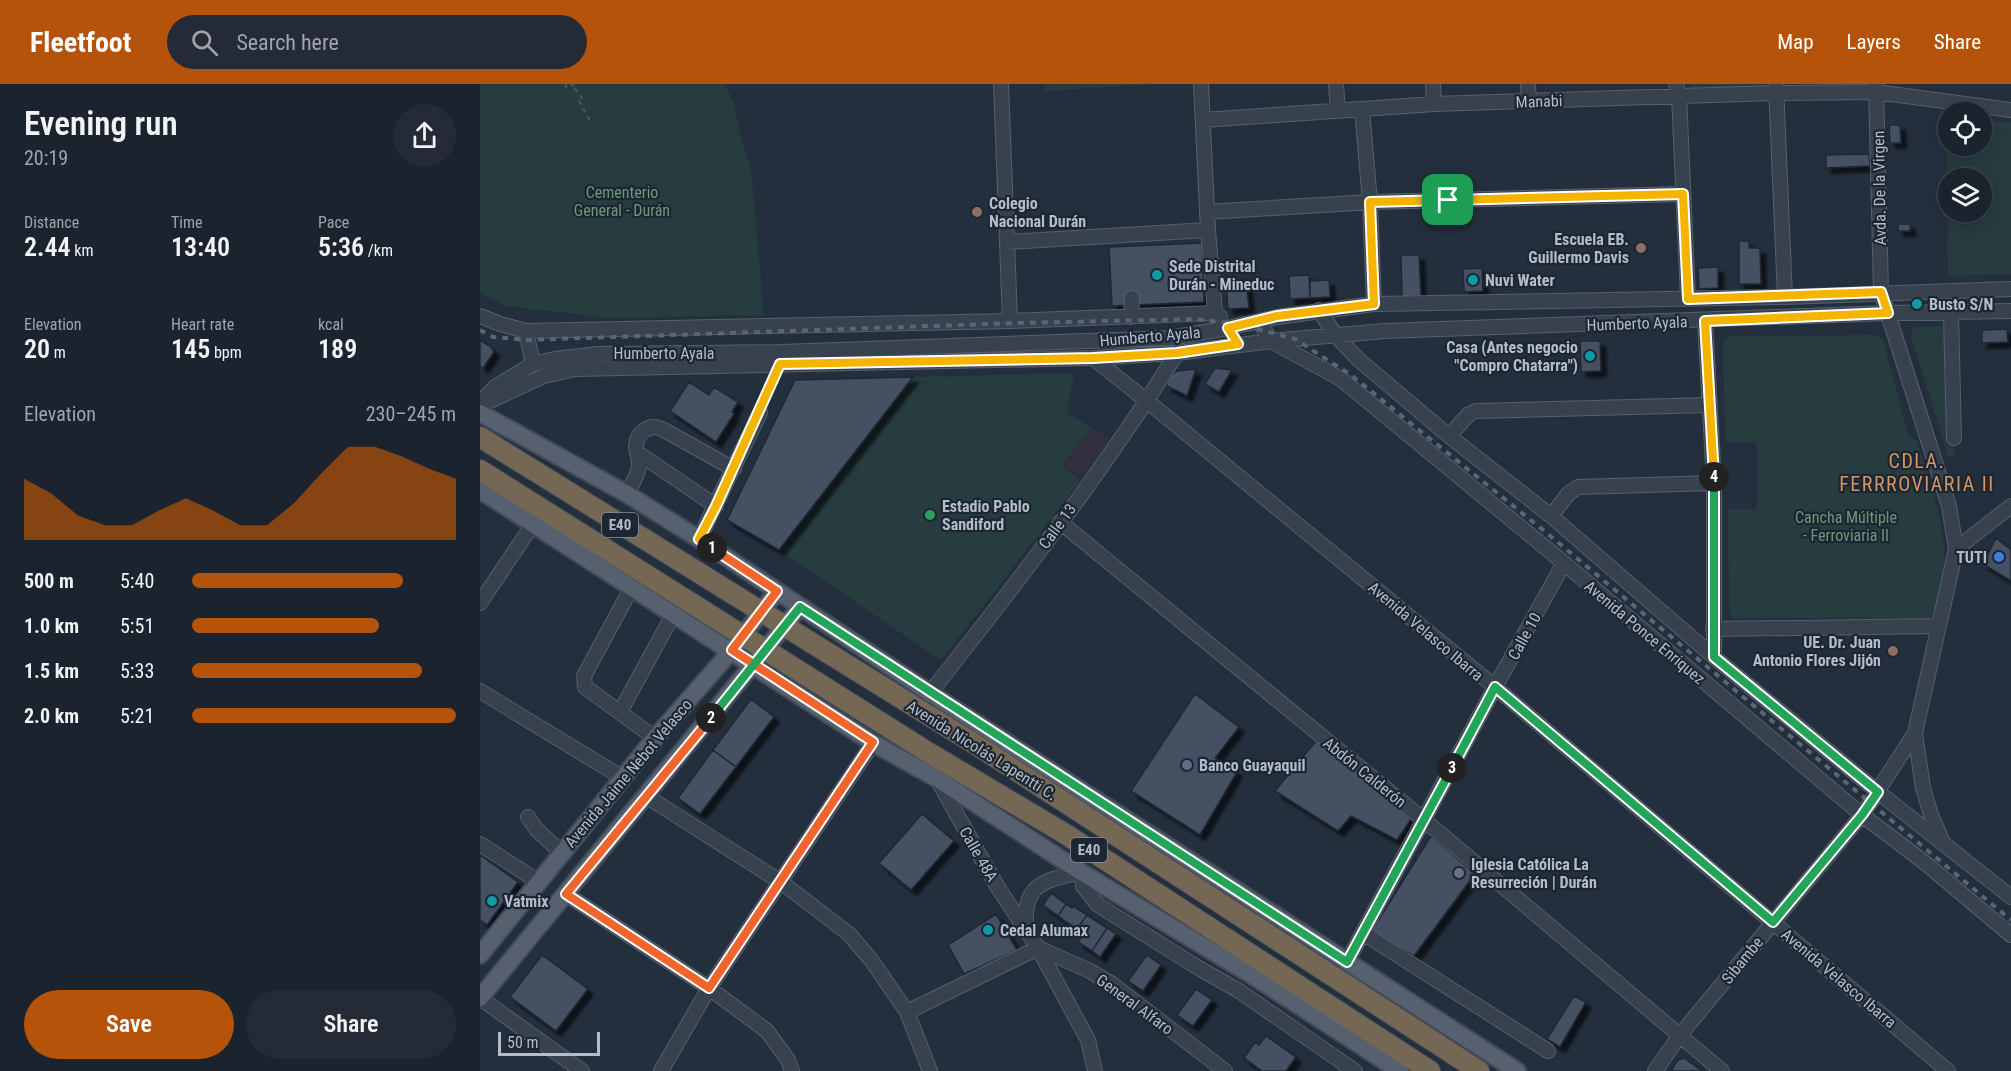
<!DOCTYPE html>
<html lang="en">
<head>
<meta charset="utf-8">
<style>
	:root { --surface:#1b232e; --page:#242b36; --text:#f1f3f6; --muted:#a0a4aa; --line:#39404a; --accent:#b45309 }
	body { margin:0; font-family:"Roboto Condensed",sans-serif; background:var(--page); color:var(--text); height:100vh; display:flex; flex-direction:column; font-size:22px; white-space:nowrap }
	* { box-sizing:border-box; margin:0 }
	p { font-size:20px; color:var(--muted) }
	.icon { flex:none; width:33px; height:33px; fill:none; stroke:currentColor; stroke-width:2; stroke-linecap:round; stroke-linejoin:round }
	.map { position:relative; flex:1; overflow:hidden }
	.panel { display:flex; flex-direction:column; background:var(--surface); width:480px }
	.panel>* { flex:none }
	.buttons { position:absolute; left:1458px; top:18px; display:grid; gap:12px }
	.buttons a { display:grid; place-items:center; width:54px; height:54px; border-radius:50%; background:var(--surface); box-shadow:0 3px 15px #0003,0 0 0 2px var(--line); font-size:30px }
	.scale { position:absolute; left:18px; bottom:15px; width:102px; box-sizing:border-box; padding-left:6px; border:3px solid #b4bcc9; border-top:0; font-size:16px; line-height:21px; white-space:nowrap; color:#b4bcc9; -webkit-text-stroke:4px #1d2633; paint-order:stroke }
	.pin { position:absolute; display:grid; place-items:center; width:51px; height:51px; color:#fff; margin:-26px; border-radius:12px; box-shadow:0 3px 9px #0006 }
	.km { position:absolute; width:30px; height:30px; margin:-15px; border-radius:50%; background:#222; color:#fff; font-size:16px; line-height:30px; text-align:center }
	.round { display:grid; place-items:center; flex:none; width:63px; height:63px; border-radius:32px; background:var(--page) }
	.summary { display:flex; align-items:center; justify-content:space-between; height:102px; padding:0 24px }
	h1 { font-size:33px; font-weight:600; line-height:45px }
	.stats { display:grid; grid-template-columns:repeat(3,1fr); gap:9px; height:102px; padding:6px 24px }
	.stats div { display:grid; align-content:center }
	.stats b { font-size:26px; font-weight:600 }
	.stats small { font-size:16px; font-weight:400 }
	.stats p { font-size:16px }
	.chart { height:168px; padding:12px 24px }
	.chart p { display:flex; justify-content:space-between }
	.chart svg { width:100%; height:108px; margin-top:6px; fill:var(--accent); opacity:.7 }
	.action { display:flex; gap:12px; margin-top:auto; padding:12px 24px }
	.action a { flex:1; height:69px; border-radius:36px; background:var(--accent); color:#fff; font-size:24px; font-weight:600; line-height:69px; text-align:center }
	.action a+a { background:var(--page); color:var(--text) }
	ul { padding:0 24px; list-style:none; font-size:20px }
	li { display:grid; grid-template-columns:96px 72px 1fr; align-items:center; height:45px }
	li i { height:15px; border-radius:8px; background:var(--accent) }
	header { display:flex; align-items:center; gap:36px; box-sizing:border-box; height:84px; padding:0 30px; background:var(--accent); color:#fff }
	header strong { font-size:28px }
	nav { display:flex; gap:33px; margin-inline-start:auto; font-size:21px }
	.search { width:420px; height:54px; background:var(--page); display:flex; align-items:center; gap:15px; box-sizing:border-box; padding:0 21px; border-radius:33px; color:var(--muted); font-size:22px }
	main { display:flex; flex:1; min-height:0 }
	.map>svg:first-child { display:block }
	.medical { fill:#32303f }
	.green { fill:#263c3f; fill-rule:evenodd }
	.building { fill:#455162; stroke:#1f2835; stroke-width:1.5; filter:url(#shadow) }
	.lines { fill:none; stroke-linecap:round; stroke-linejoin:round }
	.minor-casing { stroke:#565f6c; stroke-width:16 }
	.major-casing { stroke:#414a57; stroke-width:20 }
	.highway-casing { stroke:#434c59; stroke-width:22 }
	.path { stroke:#44595c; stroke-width:2; stroke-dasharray:4.5 4.5; stroke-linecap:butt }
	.minor { stroke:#38414e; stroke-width:14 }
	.major { stroke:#56606e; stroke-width:16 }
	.highway { stroke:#746855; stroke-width:20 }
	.rail { stroke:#5a6575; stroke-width:4; stroke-dasharray:6 6; stroke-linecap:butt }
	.split-1-casing { stroke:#fff; stroke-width:12 }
	.split-2-casing { stroke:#fff; stroke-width:12 }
	.split-3-casing { stroke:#fff; stroke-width:12 }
	.split-4-casing { stroke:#fff; stroke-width:12 }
	.split-5-casing { stroke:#fff; stroke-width:12 }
	.split-1 { stroke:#f5b400; stroke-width:8 }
	.split-2 { stroke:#f0652b; stroke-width:8 }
	.split-3 { stroke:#22a559; stroke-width:8 }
	.split-4 { stroke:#22a559; stroke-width:8 }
	.split-5 { stroke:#f5b400; stroke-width:8 }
	.education-dot { fill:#8d6e63; stroke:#1d2633; stroke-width:2 }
	.culture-dot { fill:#0f9aa8; stroke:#1d2633; stroke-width:2 }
	.leisure-dot { fill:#2e9e5b; stroke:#1d2633; stroke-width:2 }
	.shop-dot { fill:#3f7fe0; stroke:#1d2633; stroke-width:2 }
	.service-dot { fill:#5c6f8a; stroke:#1d2633; stroke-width:2 }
	.worship-dot { fill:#6b7280; stroke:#1d2633; stroke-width:2 }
	.labels { text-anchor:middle; stroke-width:4.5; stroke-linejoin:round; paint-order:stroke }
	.shield { fill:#1d2633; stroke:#878f9c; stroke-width:1.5 }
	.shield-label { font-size:15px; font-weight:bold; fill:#b4bcc9 }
	.street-label { font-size:16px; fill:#b4bcc9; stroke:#1d2633 }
	.park-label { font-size:16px; fill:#6b9a76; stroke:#1d2633 }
	.poi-label { font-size:16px; font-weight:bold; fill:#b4bcc9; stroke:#1d2633; text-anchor:start }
	.quarter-label { font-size:20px; letter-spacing:1.5px; fill:#d59563; stroke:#1d2633 }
</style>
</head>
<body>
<header>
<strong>Fleetfoot</strong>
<div class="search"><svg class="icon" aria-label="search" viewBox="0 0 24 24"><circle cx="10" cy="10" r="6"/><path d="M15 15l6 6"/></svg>Search here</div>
<nav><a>Map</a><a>Layers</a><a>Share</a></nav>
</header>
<main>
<section class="panel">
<div class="summary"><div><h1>Evening run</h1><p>20:19</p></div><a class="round"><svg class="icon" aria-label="share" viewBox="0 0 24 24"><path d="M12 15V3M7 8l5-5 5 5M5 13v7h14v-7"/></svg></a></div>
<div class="stats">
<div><p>Distance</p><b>2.44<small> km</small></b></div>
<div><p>Time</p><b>13:40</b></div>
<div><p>Pace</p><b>5:36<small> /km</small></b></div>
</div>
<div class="stats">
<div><p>Elevation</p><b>20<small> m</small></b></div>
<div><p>Heart rate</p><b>145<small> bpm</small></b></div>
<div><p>kcal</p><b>189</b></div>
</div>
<div class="chart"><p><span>Elevation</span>230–245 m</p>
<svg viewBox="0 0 160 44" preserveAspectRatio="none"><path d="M0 44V19L10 25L20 34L30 38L40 38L50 32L60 27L70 32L80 38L90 38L100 29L110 17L120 6L130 6L140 10L150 15L160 19V44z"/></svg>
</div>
<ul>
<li><b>500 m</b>5:40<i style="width:80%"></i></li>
<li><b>1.0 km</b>5:51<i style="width:71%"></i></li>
<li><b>1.5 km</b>5:33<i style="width:87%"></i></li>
<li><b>2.0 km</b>5:21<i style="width:100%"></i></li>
</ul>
<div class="action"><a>Save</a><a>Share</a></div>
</section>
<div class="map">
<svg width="1531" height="987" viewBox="0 0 1531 987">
	<defs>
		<filter id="shadow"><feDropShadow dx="5.5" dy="5.5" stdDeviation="1.5" flood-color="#0009"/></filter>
	</defs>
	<rect width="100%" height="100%" fill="#242f3e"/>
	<!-- medical -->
	<path class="medical" d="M 613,345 L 631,356 L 602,394 L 583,382 Z"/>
	<!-- green -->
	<path class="green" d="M 0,0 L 244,0 L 254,18 L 260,51 L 271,85 L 284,231 L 129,234 L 26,222 L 0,209 Z
		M 565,0 L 675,0 L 565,7 Z
		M 1209,0 L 1288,0 L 1288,4 L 1210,9 Z
		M 1466,32 L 1468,32 L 1468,62 L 1502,62 L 1502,36 L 1531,39 L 1531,190 L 1468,192 ZM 1468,94 L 1502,94 L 1502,128 L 1468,128 Z
		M 1470,242 L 1475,372 L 1471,374 L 1468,372 L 1431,252 L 1432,246 L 1436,243 Z
		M 1392,251 L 1403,255 L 1428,352 L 1437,357 C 1452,407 1474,458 1459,511 C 1457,518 1455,526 1452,533 L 1445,534 L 1253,534 L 1249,527 L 1248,425 L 1277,425 L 1277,359 L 1245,358 L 1243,256 L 1251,252 Z
		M 594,289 L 587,329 L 612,344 L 582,382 L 601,396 L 461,576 L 300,467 L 434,293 Z"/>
	<!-- building -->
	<path class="building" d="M 1409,41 L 1420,41 L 1421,59 L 1410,59 Z
		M 1389,70 L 1390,82 L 1346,84 L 1346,71 Z
		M 1418,140 L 1430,140 L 1430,147 L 1418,147 Z
		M 1259,157 L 1269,157 L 1269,164 L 1280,164 L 1281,200 L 1259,200 Z
		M 722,159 L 724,218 L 632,222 L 629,163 Z
		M 921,171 L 939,171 L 941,212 L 922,213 Z
		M 1238,183 L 1238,204 L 1219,205 L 1218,184 Z
		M 1002,184 L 1003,207 L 984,208 L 983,185 Z
		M 829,191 L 830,214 L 810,215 L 809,192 Z
		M 766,195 L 769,224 L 748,225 L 746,197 Z
		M 849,196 L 850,213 L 830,214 L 830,197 Z
		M 1527,245 L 1528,258 L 1502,259 L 1502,246 Z
		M 0,256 L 11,263 L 14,268 L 3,284 L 0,282 Z
		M 1100,257 L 1120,257 L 1121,287 L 1101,288 Z
		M 735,284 L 752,286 L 739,308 L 725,300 Z
		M 716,285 L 707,312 L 687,302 L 687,298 L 692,290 L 697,287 Z
		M 433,293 L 299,466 L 247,436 L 315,296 Z
		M 209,298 L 229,311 L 234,303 L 258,318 L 252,328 L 254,330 L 236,358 L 190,327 Z
		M 1516,454 L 1531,466 L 1531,497 L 1503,480 Z
		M 715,610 L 759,643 L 735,674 L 757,688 L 720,751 L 651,707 Z
		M 271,615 L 294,633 L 256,683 L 233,666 Z
		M 836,657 L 931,735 L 917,756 L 871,732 L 858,747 L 795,707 Z
		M 233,666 L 256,683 L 220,730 L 198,714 Z
		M 442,730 L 474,757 L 431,806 L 399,779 Z
		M 951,752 L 995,790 L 934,872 L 891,848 Z
		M 0,771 L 38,798 L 7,841 L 0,836 Z
		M 571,809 L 586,820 L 578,832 L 563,821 Z
		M 586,820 L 592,824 L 593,822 L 607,831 L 597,845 L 578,832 Z
		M 516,830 L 537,866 L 484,890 L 468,861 Z
		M 607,831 L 627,844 L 612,867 L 598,858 L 606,846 L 599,842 Z
		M 627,844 L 636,850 L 620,873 L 612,867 Z
		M 62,871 L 108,905 L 76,947 L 30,913 Z
		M 667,871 L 681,881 L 663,907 L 648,897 Z
		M 716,905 L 732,916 L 713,942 L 697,931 Z
		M 1094,912 L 1106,918 L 1080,963 L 1067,955 Z
		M 786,952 L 816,973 L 806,987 L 782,987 L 764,974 L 775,958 L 779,961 Z
		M 1204,974 L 1222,987 L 1191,987 L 1198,976 Z"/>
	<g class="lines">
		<defs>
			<path id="minor" d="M 521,0 L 530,237
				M 721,0 L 728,146 L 735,229 L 740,233
				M 856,0 L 858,26
				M 953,0 L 954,20
				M 1048,0 L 1049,18
				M 1196,0 L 1199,11 L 1208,215
				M 1296,2 L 1305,213
				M 1396,2 L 1401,208 L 1469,422 L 1476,465
				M 882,25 L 890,118 L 894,220
				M 723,36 L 954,20 L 1296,9 L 1396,8 L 1531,26
				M 727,128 L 890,118 L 1203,110
				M 527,158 L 728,146
				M 839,226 L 856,252 L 879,276 L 969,352 L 1071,432 L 1234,573 L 1398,708 L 1531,813
				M 1471,229 L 1474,354
				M 0,232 L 20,240 L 46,247 L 530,237 L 735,229
				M 651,233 L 652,214
				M 779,237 L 791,257 L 861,295 L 1084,479 L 1382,731 L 1444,778 L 1531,851
				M 1225,237 L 1234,399 L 1234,573
				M 46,247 L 53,280
				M 613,274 L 667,317 L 1015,603 L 1468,987
				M 0,319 L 15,303 L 53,280 L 75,275 L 118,270 L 302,268 L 689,254 L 748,244 L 797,233 L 894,220 L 1305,213 L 1531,205
				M 3,320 L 64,292 L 95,285 L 613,274 L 697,269 L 791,257 L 904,247 L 1408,229 L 1531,227
				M 969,352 L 989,330 L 996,327 L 1230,321
				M 158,369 L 236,422
				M 147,410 C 151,402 157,393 159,383 C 160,377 157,370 156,363 C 156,349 169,339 182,345 L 254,385
				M 1071,432 L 1088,410 L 1098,403 L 1234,399
				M 580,438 L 944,736 L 1242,987
				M 219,455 L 280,329
				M 152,503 L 104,592 L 105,603 L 175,654
				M 0,519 L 53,440
				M 1233,545 L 1458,542
				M 0,607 L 143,694
				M 450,609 C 536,500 623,388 697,269
				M 140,628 L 194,529
				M 457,695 L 517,802 L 558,864 L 608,956 L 615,987
				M 166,712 L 301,798 L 369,850 L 392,877 L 427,928 L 450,987
				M 48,733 L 57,746 L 82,769
				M 1461,754 L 1451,731 L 1443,704 L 1435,649 L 1476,465 L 1531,422
				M 0,760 L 59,798
				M 86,810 L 229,904 L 287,947 L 308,976 L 312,987
				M 546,844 C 543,799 563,797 601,788 L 603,802 L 618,821 L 717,883 L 759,907 L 875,987
				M 883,849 L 1068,967
				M 867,878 L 1015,603 L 1084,479
				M 0,914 L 102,987
				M 427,928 L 558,864 L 610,887 L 632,900 L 745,987
				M 181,987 L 229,904 L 393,659
				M 1175,987 L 1200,951 L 1382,731 L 1435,649"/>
			<path id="major" d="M 0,329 L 147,410 L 219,455 L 450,609 L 1037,987
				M 0,406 L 393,659 L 456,694 L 601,788 L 773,892 L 920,987
				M 0,871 L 175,654 L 252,566 L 297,507
				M 0,914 L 320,523"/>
			<path id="highway" d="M 0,353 L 498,662 L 999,987
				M 0,386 L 446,667 L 587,751 L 950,987"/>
		</defs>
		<!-- minor casing -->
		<use href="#minor" class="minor-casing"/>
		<!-- major casing -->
		<use href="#major" class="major-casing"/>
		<!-- highway casing -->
		<use href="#highway" class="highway-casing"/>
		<!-- path -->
		<path class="path" d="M 85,0 L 86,3 L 89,0 L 97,3 L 95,5 L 102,14 L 98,15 L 111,39
			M 284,318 L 295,293"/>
		<!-- minor -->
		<use href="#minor" class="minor"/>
		<!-- major -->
		<use href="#major" class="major"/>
		<!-- highway -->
		<use href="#highway" class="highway"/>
		<!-- rail -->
		<path class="rail" d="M 0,246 L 13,253 L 47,256 L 538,239 L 716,235 L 763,241 L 815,255 L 871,291 L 1063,446 L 1531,836"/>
	</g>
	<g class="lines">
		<defs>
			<path id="split-1" d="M 232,464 L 219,455 L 236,422 L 300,280 L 613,274 L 697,269 L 758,260 L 748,244 L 797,232 L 894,220 L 890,118 L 968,116"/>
			<path id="split-2" d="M 231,634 L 86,810 L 229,904 L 393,658 L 252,566 L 297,507 L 232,464"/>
			<path id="split-3" d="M 231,634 L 320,523 L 867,878 L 972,684"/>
			<path id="split-4" d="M 972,684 L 1015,603 L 1293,838 L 1382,731 L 1398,708 L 1234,573 L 1234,393"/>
			<path id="split-5" d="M 968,116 L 1203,110 L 1208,215 L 1401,208 L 1408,229 L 1225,237 L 1234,393"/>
		</defs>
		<!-- split-1 casing -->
		<use href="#split-1" class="split-1-casing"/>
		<!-- split-2 casing -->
		<use href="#split-2" class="split-2-casing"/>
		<!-- split-3 casing -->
		<use href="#split-3" class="split-3-casing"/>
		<!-- split-4 casing -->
		<use href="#split-4" class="split-4-casing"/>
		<!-- split-5 casing -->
		<use href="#split-5" class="split-5-casing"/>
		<!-- split-1 -->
		<use href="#split-1" class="split-1"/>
		<!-- split-2 -->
		<use href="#split-2" class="split-2"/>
		<!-- split-3 -->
		<use href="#split-3" class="split-3"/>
		<!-- split-4 -->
		<use href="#split-4" class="split-4"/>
		<!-- split-5 -->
		<use href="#split-5" class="split-5"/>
	</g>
	<!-- markers -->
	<g class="education-dot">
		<circle cx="497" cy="128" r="6"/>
		<circle cx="1161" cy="164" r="6"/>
		<circle cx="1413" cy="567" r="6"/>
	</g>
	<g class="culture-dot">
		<circle cx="677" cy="191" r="6"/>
		<circle cx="993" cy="196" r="6"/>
		<circle cx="1437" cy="220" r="6"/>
		<circle cx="1110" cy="272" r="6"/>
		<circle cx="12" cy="817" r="6"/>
		<circle cx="508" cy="846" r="6"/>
	</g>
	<circle class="leisure-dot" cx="450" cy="431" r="6"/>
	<circle class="shop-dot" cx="1519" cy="473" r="6"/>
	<circle class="service-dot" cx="707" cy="681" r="6"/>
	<circle class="worship-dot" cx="979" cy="789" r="6"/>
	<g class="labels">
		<!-- shield labels -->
		<g class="shield">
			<rect x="122" y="429" width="36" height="24" rx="4.5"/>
			<rect x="591" y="754" width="36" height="24" rx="4.5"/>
		</g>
		<g class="shield-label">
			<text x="140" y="446">E40</text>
			<text x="609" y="771">E40</text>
		</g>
		<!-- street labels -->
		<g class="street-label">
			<text transform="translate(1059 17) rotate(-2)" y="6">Manabi</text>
			<text transform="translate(1399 104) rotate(-91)" y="6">Avda. De la Virgen</text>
			<text transform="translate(1157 239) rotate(-2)" y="6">Humberto Ayala</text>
			<text transform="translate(670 252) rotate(-5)" y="6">Humberto Ayala</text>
			<text x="184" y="275">Humberto Ayala</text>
			<text transform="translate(577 442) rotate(-54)" y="6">Calle 13</text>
			<text transform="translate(946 547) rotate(40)" y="6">Avenida Velasco Ibarra</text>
			<text transform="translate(1165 548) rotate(40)" y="6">Avenida Ponce Enriquez</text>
			<text transform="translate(1044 552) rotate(-61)" y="6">Calle 10</text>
			<text transform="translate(502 666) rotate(32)" y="6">Avenida Nicolás Lapentti C.</text>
			<text transform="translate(885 688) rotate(39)" y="6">Abdón Calderón</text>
			<text transform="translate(148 689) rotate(-50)" y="6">Avenida Jaime Nebot Velasco</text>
			<text transform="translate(499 770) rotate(60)" y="6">Calle 48A</text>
			<text transform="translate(1262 876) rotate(-51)" y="6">Sibambe</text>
			<text transform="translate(1359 894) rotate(40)" y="6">Avenida Velasco Ibarra</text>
			<text transform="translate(655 920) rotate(36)" y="6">General Alfaro</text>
		</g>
		<!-- park labels -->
		<g class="park-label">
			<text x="142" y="114">Cementerio<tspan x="142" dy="18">General - Durán</tspan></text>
			<text x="1366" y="439">Cancha Múltiple<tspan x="1366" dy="18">- Ferroviaria II</tspan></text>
		</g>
		<!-- poi labels -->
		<g class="poi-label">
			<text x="509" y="125">Colegio<tspan x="509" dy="18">Nacional Durán</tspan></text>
			<text x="1149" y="161" text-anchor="end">Escuela EB.<tspan x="1149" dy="18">Guillermo Davis</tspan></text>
			<text x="689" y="188">Sede Distrital<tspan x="689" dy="18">Durán - Mineduc</tspan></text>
			<text x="1005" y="202">Nuvi Water</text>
			<text x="1449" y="226">Busto S/N</text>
			<text x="1098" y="269" text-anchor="end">Casa (Antes negocio<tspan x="1098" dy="18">"Compro Chatarra")</tspan></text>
			<text x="462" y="428">Estadio Pablo<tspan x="462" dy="18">Sandiford</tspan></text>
			<text x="1507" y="479" text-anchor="end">TUTI</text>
			<text x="1401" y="564" text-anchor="end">UE. Dr. Juan<tspan x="1401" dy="18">Antonio Flores Jijón</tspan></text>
			<text x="719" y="687">Banco Guayaquil</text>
			<text x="991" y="786">Iglesia Católica La<tspan x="991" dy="18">Resurreción | Durán</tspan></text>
			<text x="24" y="823">Vatmix</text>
			<text x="520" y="852">Cedal Alumax</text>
		</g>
		<!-- quarter labels -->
		<g class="quarter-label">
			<text x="1437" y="384">CDLA.<tspan x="1437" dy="23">FERRROVIARIA II</tspan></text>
		</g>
	</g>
</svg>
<div class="buttons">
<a><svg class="icon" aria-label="locate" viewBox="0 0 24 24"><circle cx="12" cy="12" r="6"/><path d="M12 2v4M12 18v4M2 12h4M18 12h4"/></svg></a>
<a><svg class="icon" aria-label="layers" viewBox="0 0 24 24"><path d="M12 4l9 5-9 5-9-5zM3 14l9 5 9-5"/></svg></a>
</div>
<div class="scale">50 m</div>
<div class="pin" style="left:968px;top:116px;background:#1e9e55"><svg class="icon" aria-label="arrive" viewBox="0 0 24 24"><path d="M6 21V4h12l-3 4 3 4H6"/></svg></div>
<b class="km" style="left:232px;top:464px">1</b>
<b class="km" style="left:231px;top:634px">2</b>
<b class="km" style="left:972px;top:684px">3</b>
<b class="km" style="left:1234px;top:393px">4</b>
</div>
</main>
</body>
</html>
